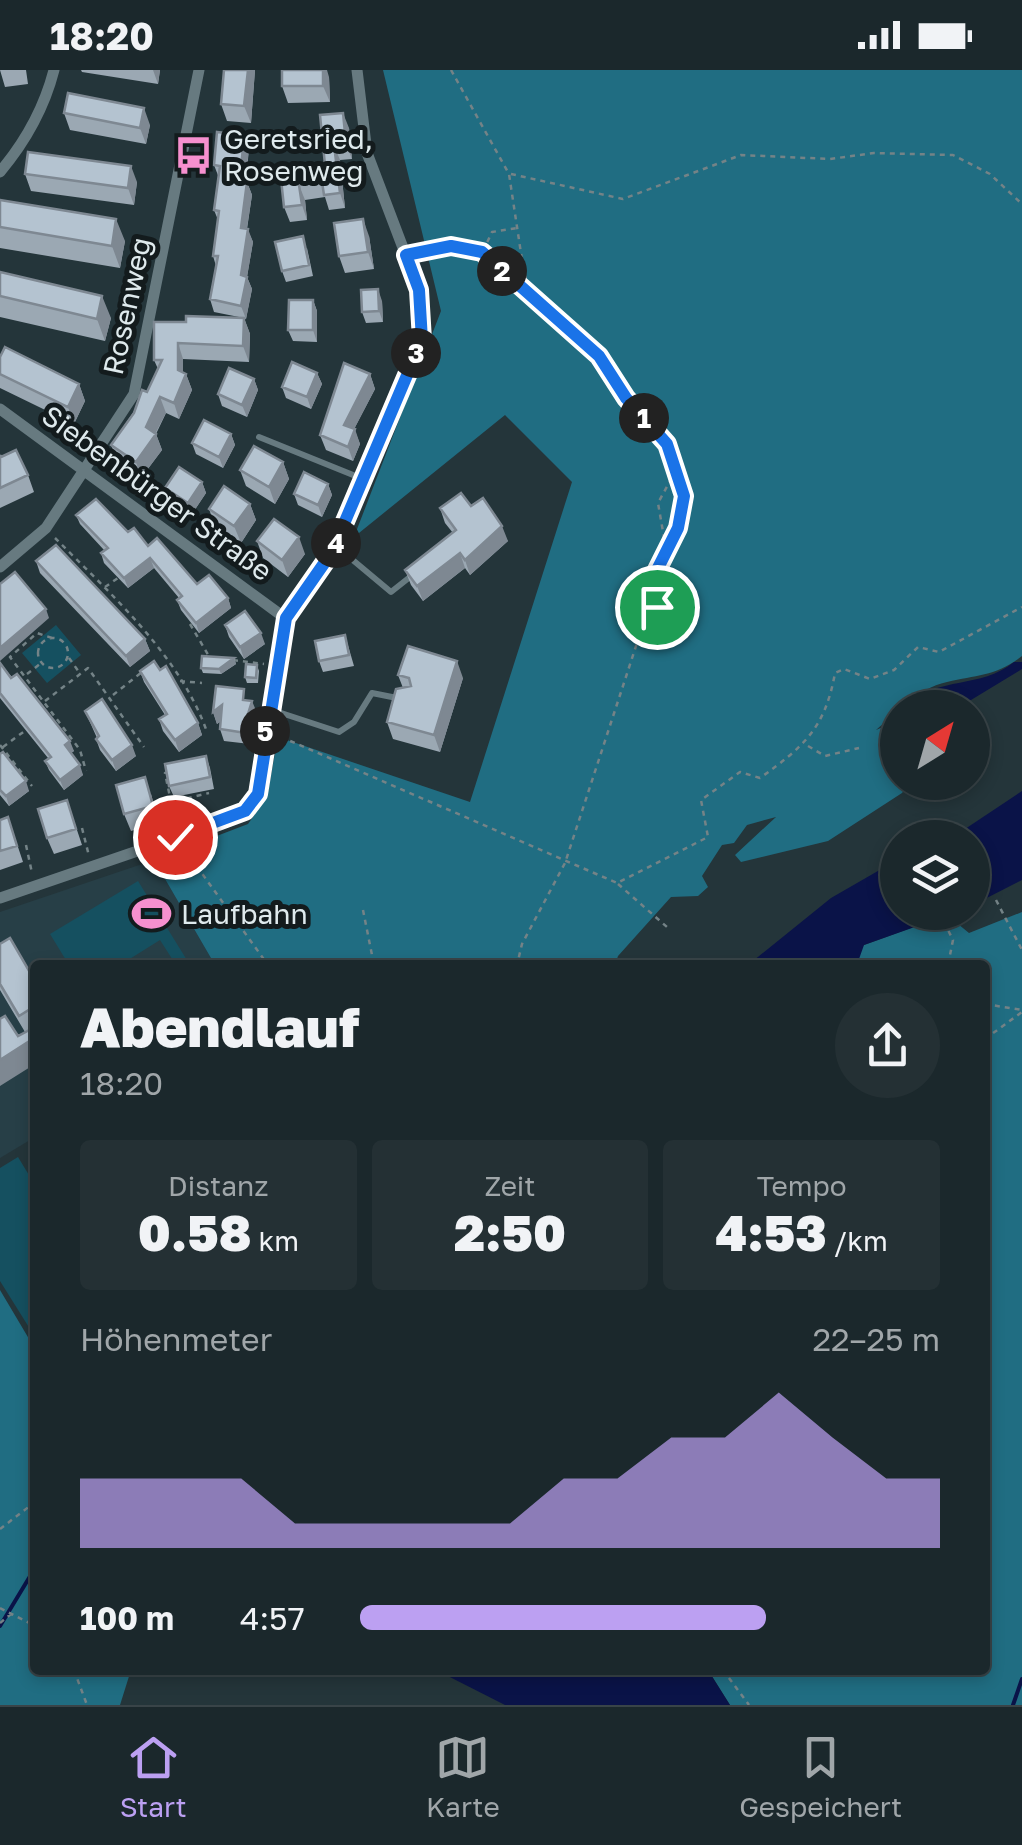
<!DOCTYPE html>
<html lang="de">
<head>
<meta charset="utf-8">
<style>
	:root { --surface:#1b282c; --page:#243034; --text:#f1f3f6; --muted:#a0a6a9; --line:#394448; --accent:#bca0f2 }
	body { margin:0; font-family:"Golos Text",sans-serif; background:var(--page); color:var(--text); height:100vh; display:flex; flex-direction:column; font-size:38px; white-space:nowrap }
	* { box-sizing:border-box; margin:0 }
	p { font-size:32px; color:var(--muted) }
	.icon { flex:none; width:55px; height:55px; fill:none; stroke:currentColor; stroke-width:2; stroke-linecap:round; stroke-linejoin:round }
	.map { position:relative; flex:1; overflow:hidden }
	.sheet { position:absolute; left:30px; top:890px; width:960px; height:715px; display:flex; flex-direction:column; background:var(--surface); border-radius:10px; box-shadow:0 5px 15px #0003,0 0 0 2px var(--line) }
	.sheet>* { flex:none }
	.needle { width:65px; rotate:37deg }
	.controls { position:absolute; left:880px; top:620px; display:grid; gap:20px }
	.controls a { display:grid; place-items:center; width:110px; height:110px; border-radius:50%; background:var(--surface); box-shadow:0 5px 15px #0003,0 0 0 2px var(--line); font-size:50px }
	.pin { position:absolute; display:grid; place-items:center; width:85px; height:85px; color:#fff; margin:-42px; border:5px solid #fff; border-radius:50%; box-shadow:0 2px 10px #0007 }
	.km { position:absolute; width:50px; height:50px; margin:-25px; border-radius:50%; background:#222; color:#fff; font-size:28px; line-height:50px; text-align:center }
	.round { display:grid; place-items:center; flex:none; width:105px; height:105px; border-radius:52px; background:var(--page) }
	.head { display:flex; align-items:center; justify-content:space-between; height:170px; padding:0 50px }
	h1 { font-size:55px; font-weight:800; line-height:75px }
	.figures { display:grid; grid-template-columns:repeat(3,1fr); gap:15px; height:170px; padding:10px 50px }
	.figures div { display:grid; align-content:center; border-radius:10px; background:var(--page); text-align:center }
	.figures b { font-size:50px; font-weight:800 }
	.figures small { font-size:28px; font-weight:400 }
	.figures p { font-size:28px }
	.chart { height:280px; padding:20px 50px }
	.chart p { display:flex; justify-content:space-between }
	.chart svg { width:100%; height:180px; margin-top:10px; fill:var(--accent); opacity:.7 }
	ul { padding:0 50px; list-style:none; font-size:32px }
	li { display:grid; grid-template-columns:160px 120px 1fr; align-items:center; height:75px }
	li i { height:25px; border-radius:12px; background:var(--accent) }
	.status { display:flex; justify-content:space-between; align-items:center; height:70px; padding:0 50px; background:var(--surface); direction:ltr }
	.status svg { height:28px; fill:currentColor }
	.tab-bar { display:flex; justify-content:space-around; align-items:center; height:140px; border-top:2px solid var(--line); background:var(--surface); font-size:28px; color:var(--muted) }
	.tab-bar a { display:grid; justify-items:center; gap:5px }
	.tab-bar .selected { color:var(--accent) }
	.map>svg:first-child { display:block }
	.built { fill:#273f47 }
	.green { fill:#155060 }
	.forest { fill:#206d82 }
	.water { fill:#0a1348 }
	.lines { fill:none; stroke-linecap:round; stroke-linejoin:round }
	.stream { stroke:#0a1348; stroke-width:4 }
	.path { stroke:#748387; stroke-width:2.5; stroke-dasharray:5 5; stroke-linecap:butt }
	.lane { stroke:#677a80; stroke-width:6 }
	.street { stroke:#677a80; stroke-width:11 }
	.wall { fill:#9ba8b3 }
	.shaded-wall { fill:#7e8892 }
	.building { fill:#b4c3d0; stroke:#7e8892; stroke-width:2.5 }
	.route-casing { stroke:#fff; stroke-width:20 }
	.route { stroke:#1a73e8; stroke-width:12 }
	.labels { text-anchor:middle; stroke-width:10; stroke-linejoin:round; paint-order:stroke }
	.poi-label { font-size:28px; fill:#dfeaed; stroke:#131b1d; text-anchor:start }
	.street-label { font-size:28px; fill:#dfeaed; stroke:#131b1d }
</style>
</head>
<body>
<div class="status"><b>18:20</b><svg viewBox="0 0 49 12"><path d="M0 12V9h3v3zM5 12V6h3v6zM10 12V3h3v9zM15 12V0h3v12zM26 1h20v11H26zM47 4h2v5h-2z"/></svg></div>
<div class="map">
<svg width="1022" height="1635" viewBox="0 0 1022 1635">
	<rect width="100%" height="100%" fill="#24353a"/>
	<!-- built -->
	<path class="built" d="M 154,790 L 215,895 L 35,895 L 35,1067 L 0,1088 L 0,842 Z"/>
	<!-- green -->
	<path class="green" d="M 56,555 L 81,585 L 47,613 L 22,583 Z
		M 138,811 L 190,895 L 176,895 L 160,870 L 120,895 L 69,895 L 50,864 Z
		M 18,1087 L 35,1115 L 35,1267 L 0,1211 L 0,1098 Z"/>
	<!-- forest -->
	<path class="forest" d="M 383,0 L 1022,0 L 1022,586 C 997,606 977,605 947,612 C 916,619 898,642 876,660 L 897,651 L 898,712 L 910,713 L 902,723 L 828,771 L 741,792 L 735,785 L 776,747 L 747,755 L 734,773 L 722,775 L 702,806 L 708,817 L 698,826 L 671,827 L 618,886 L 615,895 L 215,895 L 154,790 L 248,754 L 267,727 L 278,667 L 470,732 L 572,412 L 505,345 L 354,467 L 441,241 Z
		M 1022,842 L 1022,1635 L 730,1635 L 708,1600 L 985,1600 L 985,895 L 835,895 L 864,875 L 947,845 L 969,863 Z
		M 0,1220 L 35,1279 L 35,1600 L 131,1600 L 120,1635 L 0,1635 Z"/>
	<!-- water -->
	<path class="water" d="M 1014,592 L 1022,592 L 1022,599 L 971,630 L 903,637 C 942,604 979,620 1014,592 Z
		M 1022,721 L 1022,810 L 973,835 L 972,768 L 953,767 Z
		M 897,790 L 898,842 L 954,843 L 864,875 L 859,889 L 847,888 L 835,895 L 748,895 L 831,828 Z
		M 436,1600 L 708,1600 L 730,1635 L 505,1635 Z"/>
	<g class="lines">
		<!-- stream -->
		<path class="stream" d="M 0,1556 L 35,1498
			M 1013,1635 L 1022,1609"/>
		<!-- path -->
		<path class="path" d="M 451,0 L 509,104 L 524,203 L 533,228 L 599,286 L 626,328 L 667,374 L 684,425 L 678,458 L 655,505 L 657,537 L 639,567 L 565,793 L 522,874 L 517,895
			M 511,104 L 623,129 L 741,85 L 830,89 L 874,83 L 953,85 L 990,104 L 1022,134
			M 483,181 L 492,162 L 517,158
			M 417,183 C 477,170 488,188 531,226
			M 55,468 C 110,523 181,587 207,662
			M 666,479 L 658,433 L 675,402
			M 105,517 L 118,508
			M 190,554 L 210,588
			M 52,568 L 37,563 L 10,587 L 80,680 L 86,701
			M38 583a15 15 0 1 1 30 0a15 15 0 1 1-30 0Z
			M 69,588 L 79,602
			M 233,590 L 264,594
			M 27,604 L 40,594
			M 180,611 L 202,613
			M 113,625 L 142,602
			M 45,631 L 88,598 L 144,677
			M 281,667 L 617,813 L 708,767 L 701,730 L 740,702 L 760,708 C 803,677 825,659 835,603 L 844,599 L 870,609 L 894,600 L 918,577 L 939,582 L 1022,537
			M 0,675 L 32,716
			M 808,676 L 825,686 L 859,678
			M 3,677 L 26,660
			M 169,702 L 165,703 L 171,732 L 209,723
			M 157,731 L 165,759
			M 82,758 L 89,786
			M 26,775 L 32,803
			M 185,780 L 268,895
			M 618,814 L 667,857
			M 996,830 L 1022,880
			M 363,840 L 374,895
			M 944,852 L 953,870 L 948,895
			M 867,895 L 880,895
			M 985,934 L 1022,940
			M 985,969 L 1022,942
			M 0,1459 L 35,1432
			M 0,1538 L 35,1556
			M 0,1553 L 11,1544
			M 74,1600 L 87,1635
			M 723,1600 L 749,1635"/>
		<!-- lane -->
		<path class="lane" d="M 259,367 L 363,409
			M 336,476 L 391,522 L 415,503
			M 269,639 L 339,662 L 354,652 L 372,623 L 402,629"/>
		<!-- street -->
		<path class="street" d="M 0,102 C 26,71 44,39 54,0
			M 0,339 L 285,548
			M 0,497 L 46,458 L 134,324 L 199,0
			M 0,828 L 225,751 L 245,741 L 258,724 L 285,548 L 332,482 L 421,270 L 419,220 L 367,83 L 357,0"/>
	</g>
	<!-- wall -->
	<path class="wall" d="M 0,0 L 26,0 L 28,14 L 5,17 Z
		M 81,0 L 160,0 L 158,14 L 82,2 Z
		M 224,0 L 255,0 L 251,53 L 227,51 L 221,34 Z
		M 329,7 L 330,32 L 288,33 L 282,16 Z
		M 64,43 L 150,55 L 146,74 L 70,60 Z
		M 320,45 L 349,58 L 352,89 L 340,90 L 345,138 L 329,140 L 325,127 L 305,130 L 307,150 L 290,152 L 284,137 L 280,100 L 325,95 Z
		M 249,78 L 246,112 L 247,112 L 252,125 L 247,159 L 253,172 L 247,207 L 252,219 L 246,249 L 244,248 L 250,264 L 249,292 L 183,289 L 183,303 L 186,304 L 192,320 L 179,349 L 166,343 L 156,364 L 162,380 L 141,408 L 117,391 L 111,375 L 147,322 L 158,299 L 154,290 L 186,252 L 244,248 L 214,242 L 210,229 L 216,196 L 213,186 L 218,150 L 214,140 L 219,108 L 214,95 Z
		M 25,104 L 137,112 L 134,135 L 31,121 Z
		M 0,130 L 125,171 L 120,198 L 0,178 Z
		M 369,166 L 374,199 L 345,203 L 339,186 Z
		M 307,178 L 313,206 L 286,212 L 282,201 Z
		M 0,202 L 111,248 L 105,271 L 0,247 Z
		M 313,230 L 317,241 L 317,272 L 293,271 L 288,260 Z
		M 382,231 L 383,252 L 366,253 L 362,242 Z
		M 0,287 L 79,314 L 85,331 L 74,354 L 0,318 Z
		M 317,303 L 322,314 L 311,339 L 286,328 L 282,317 Z
		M 370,304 L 375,319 L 354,359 L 360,374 L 353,391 L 326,380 L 320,365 Z
		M 254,309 L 258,320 L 247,347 L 222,336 L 218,324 Z
		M 231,364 L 235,375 L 223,398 L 196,384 L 192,373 Z
		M 0,385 L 28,405 L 34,422 L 0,438 Z
		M 283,392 L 289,409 L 275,434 L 246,416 L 240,400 Z
		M 202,412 L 206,423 L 192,444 L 169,429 L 165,418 Z
		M 328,414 L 332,425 L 322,447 L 298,435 L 294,424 Z
		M 250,434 L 256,450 L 241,473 L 215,456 L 209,439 Z
		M 471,436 L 508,471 L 470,505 L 465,498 L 423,531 L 411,515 L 405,500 L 453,463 L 445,453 L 440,438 Z
		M 76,445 L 128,462 L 197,514 L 228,528 L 231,538 L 199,563 L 181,540 L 177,530 L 179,528 L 154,498 L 128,518 L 104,493 L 101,483 L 104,480 L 80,454 Z
		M 257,471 L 305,484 L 288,507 L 263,488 Z
		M 36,491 L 145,569 L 150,581 L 130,597 L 40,503 Z
		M 225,555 L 265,574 L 244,589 L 229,567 Z
		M 345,565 L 354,596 L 323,602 L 319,591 Z
		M 234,588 L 236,594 L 221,604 L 203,603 L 201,598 Z
		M 0,593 L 74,681 L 71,683 L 83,705 L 64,720 L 49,700 L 45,691 L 48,688 L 0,628 Z
		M 257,595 L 259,601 L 258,613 L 247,613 L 245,607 Z
		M 160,600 L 198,653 L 202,665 L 179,682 L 163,661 L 159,649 L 165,645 L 144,612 L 140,601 Z
		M 398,605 L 463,608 L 440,682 L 393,669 L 387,652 L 403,618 Z
		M 248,631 L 257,643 L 252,655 L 250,674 L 224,671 L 220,659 L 221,651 L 217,654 L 213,642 Z
		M 85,641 L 136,686 L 116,701 L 100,680 L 96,669 L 97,668 Z
		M 0,684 L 29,721 L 9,736 L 0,725 Z
		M 206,686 L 210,698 L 214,719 L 174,727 L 169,716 Z
		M 151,724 L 159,753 L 131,761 L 124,744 Z
		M 67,730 L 82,775 L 54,784 L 47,768 Z
		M 8,747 L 23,792 L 0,800 L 0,750 Z
		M 0,874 L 35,911 L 35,957 L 25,962 L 0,920 Z"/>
	<!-- shaded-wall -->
	<path class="shaded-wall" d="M 153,0 L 160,0 L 158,14 Z
		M 248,0 L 255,0 L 251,53 L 244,36 Z
		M 323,0 L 327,0 L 329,7 L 330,32 L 323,16 Z
		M 144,38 L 150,55 L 146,74 L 140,58 Z
		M 343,43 L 349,58 L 352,89 L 346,74 Z
		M 244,65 L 249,78 L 244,124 L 240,111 Z
		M 334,75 L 340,90 L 345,138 L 340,123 Z
		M 131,96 L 137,112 L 134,135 L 128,118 Z
		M 247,112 L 252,125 L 245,171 L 241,158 Z
		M 299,115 L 305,130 L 307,150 L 302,135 Z
		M 116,149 L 125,171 L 120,198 L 112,176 Z
		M 363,149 L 369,166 L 374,199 L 368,182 Z
		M 248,159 L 253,172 L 247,207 L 252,219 L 246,249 L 241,236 L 241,205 Z
		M 378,219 L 382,231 L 383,252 L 379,241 Z
		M 102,226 L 111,248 L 105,271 L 97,249 Z
		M 313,230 L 317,241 L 317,272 L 313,260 Z
		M 244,248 L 250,264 L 249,292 L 243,276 Z
		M 178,273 L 183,289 L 183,311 L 186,304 L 192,320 L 179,349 L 174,333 L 178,300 Z
		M 317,303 L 322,314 L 311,339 L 307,327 Z
		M 370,304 L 375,319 L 349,369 L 344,355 Z
		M 254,309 L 258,320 L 247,347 L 242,335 Z
		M 79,314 L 85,331 L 74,354 L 68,337 Z
		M 160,327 L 166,343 L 154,366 L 156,364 L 162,380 L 141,408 L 136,392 L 146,357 Z
		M 355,359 L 360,374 L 353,391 L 348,377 Z
		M 231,364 L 235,375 L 223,398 L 219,387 Z
		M 283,392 L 289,409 L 275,434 L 269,417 Z
		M 202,412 L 206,423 L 192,444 L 188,433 Z
		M 328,414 L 332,425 L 322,447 L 318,435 Z
		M 250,434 L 256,450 L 241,473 L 234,456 Z
		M 502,456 L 508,471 L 470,505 L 465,490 Z
		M 299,467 L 305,484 L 288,507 L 282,490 Z
		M 460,483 L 465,498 L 423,531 L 417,516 Z
		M 150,488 L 154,498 L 128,518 L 124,508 Z
		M 228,528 L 231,538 L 199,563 L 196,553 Z
		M 46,539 L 49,548 L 0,591 L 0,578 Z
		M 261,563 L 265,574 L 244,589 L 240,577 Z
		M 145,569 L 150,581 L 130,597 L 126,586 Z
		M 234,588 L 236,594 L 221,604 L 219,599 Z
		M 457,591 L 463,608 L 440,682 L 434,665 Z
		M 252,631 L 257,643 L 252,655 L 250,674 L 246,663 L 248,644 Z
		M 222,635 L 227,647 L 217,654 L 213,642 Z
		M 198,653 L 202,665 L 179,682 L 175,670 Z
		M 70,671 L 74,681 L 68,685 L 65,675 Z
		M 132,675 L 136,686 L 116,701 L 112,690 Z
		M 80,695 L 83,705 L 64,720 L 60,710 Z
		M 26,711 L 29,721 L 9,736 L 6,726 Z
		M 28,972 L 35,994 L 0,1016 L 0,990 Z"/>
	<!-- building -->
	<path class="building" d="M 224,0 L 248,0 L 244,36 L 221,34 Z
		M 282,0 L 323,0 L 323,16 L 282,16 Z
		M 68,23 L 144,38 L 140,58 L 64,43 Z
		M 343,43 L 346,74 L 334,75 L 340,123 L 324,125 L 322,112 L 299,115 L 302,135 L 284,137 L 280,100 L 325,95 L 320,45 Z
		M 217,62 L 244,65 L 240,111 L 247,112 L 241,158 L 248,159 L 241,205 L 247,207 L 241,236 L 210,229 L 218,186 L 213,186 L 219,141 L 214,140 L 220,96 L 214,95 Z
		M 28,82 L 131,96 L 128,118 L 25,104 Z
		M 0,130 L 116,149 L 112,176 L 0,157 Z
		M 363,149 L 368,182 L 339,186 L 334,153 Z
		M 303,166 L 309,195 L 282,201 L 275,172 Z
		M 0,202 L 102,226 L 97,249 L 0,226 Z
		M 378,219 L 379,241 L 362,242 L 361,220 Z
		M 289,230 L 313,230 L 313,260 L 288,260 Z
		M 186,246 L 244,248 L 243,276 L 178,273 L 178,300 L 186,304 L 174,333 L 160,327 L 146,357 L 156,364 L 136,392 L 111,375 L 134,343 L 142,320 L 147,322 L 162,290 L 154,290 L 154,252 L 186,252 Z
		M 5,277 L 79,314 L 68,337 L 0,304 L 0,287 Z
		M 292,292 L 317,303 L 307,327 L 282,317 Z
		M 344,293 L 370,304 L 344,355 L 355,359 L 348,377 L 320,365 Z
		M 229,298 L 254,309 L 242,335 L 218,324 Z
		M 204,350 L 231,364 L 219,387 L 192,373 Z
		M 254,376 L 283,392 L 269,417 L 240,400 Z
		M 16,380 L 28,405 L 0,418 L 0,385 L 1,387 Z
		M 179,397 L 202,412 L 188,433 L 165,418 Z
		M 304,402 L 328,414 L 318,435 L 294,424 Z
		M 224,416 L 250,434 L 234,456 L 209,439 Z
		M 461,423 L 471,436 L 483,428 L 502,456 L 465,490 L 460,483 L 417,516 L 405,500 L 456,460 L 440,438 Z
		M 96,429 L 128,462 L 134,458 L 148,476 L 157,468 L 197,514 L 209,505 L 228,528 L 196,553 L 177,530 L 182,526 L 150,488 L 124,508 L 101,483 L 108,478 L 76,445 Z
		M 274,449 L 299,467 L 282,490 L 257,471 Z
		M 56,475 L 145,569 L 126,586 L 36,491 Z
		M 15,502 L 46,539 L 0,578 L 0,514 Z
		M 245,541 L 261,563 L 240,577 L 225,555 Z
		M 345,565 L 349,585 L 319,591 L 315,571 Z
		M 408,576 L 457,591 L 434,665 L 387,652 L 396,619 L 411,616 L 409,608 L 398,605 Z
		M 202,586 L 234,588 L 219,599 L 201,598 Z
		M 154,591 L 160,600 L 166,596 L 198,653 L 175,670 L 159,649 L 167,644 L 140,601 Z
		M 0,593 L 11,608 L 17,604 L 70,671 L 65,675 L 80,695 L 60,710 L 45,691 L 51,687 L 0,623 Z
		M 246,594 L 257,595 L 256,608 L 245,607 Z
		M 216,616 L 244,619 L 243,630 L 252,631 L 248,644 L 246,663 L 220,659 L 222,635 L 213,642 Z
		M 102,629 L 132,675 L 112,690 L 96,669 L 99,666 L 85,641 Z
		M 3,682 L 26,711 L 6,726 L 0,720 L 0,684 Z
		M 206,686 L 210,707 L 169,716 L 165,694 Z
		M 145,707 L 153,736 L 124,744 L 116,715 Z
		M 67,730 L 76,759 L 47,768 L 38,739 Z
		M 8,747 L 17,776 L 0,781 L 0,750 Z
		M 10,868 L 35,911 L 35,936 L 19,946 L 0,914 L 0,874 Z
		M 5,946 L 18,966 L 35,957 L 35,984 L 28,972 L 0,990 L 0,949 Z"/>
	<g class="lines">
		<defs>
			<path id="route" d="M 175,767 L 245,741 L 258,724 L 286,548 L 332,482 L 422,270 L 419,220 L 406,185 L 451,176 L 482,182 L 599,286 L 626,328 L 667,374 L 684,426 L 678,458 L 655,504 L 657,537"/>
		</defs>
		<!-- route casing -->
		<use href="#route" class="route-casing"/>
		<!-- route -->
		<use href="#route" class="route"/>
	</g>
	<!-- icons -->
	<defs>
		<symbol id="bus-bare" viewBox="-9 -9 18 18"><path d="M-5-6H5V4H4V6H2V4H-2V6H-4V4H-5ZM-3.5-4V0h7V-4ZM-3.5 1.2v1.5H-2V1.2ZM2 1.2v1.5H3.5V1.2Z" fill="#f690cf" stroke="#131b1d" stroke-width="2.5" paint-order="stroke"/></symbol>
		<symbol id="stadium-bare" viewBox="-9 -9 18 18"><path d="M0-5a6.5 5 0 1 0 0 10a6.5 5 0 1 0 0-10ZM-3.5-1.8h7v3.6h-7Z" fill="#f690cf" stroke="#131b1d" stroke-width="2.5" paint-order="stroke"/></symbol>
	</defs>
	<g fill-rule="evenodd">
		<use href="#bus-bare" x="166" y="58" width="55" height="55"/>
		<use href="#stadium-bare" x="124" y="816" width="55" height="55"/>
	</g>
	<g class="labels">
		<!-- poi labels -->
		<g class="poi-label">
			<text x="224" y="79">Geretsried,<tspan x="224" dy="32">Rosenweg</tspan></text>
			<text x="181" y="854">Laufbahn</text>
		</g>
		<!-- street labels -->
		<g class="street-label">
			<text transform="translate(127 236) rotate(-78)" y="10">Rosenweg</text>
			<text transform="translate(157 423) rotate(36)" y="10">Siebenbürger Straße</text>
		</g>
	</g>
</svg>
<div class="controls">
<a><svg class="needle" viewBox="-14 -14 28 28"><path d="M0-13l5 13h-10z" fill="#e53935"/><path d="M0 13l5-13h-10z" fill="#a0a6a9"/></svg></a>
<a><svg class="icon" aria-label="layers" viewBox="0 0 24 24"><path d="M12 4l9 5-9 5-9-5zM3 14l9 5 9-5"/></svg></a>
</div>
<div class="pin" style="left:657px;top:537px;background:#1e9e55"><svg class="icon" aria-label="arrive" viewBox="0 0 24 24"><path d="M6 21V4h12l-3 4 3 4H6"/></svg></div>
<div class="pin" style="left:175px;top:767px;background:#d93025"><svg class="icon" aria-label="check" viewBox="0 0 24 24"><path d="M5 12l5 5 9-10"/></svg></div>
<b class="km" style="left:644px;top:348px">1</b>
<b class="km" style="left:502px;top:201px">2</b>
<b class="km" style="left:416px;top:283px">3</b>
<b class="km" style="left:336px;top:473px">4</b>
<b class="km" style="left:265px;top:661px">5</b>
<section class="sheet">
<div class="head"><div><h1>Abendlauf</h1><p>18:20</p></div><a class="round"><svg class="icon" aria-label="share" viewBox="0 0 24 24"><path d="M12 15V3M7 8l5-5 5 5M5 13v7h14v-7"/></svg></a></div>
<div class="figures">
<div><p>Distanz</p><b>0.58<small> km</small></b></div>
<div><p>Zeit</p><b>2:50</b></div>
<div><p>Tempo</p><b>4:53<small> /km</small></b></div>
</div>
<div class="chart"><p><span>Höhenmeter</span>22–25 m</p>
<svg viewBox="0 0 160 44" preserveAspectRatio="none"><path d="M0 44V27L10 27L20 27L30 27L40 38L50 38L60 38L70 38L80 38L90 27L100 27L110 17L120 17L130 6L140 17L150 27L160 27V44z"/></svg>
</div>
<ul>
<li><b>100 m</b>4:57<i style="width:70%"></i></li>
</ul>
</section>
</div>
<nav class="tab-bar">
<a class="selected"><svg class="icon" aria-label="home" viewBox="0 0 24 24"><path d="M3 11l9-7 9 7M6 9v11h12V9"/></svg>Start</a>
<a><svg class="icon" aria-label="map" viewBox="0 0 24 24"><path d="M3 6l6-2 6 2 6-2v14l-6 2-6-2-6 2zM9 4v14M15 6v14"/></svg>Karte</a>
<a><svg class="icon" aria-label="saved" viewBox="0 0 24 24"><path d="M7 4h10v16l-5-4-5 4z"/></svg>Gespeichert</a>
</nav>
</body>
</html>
